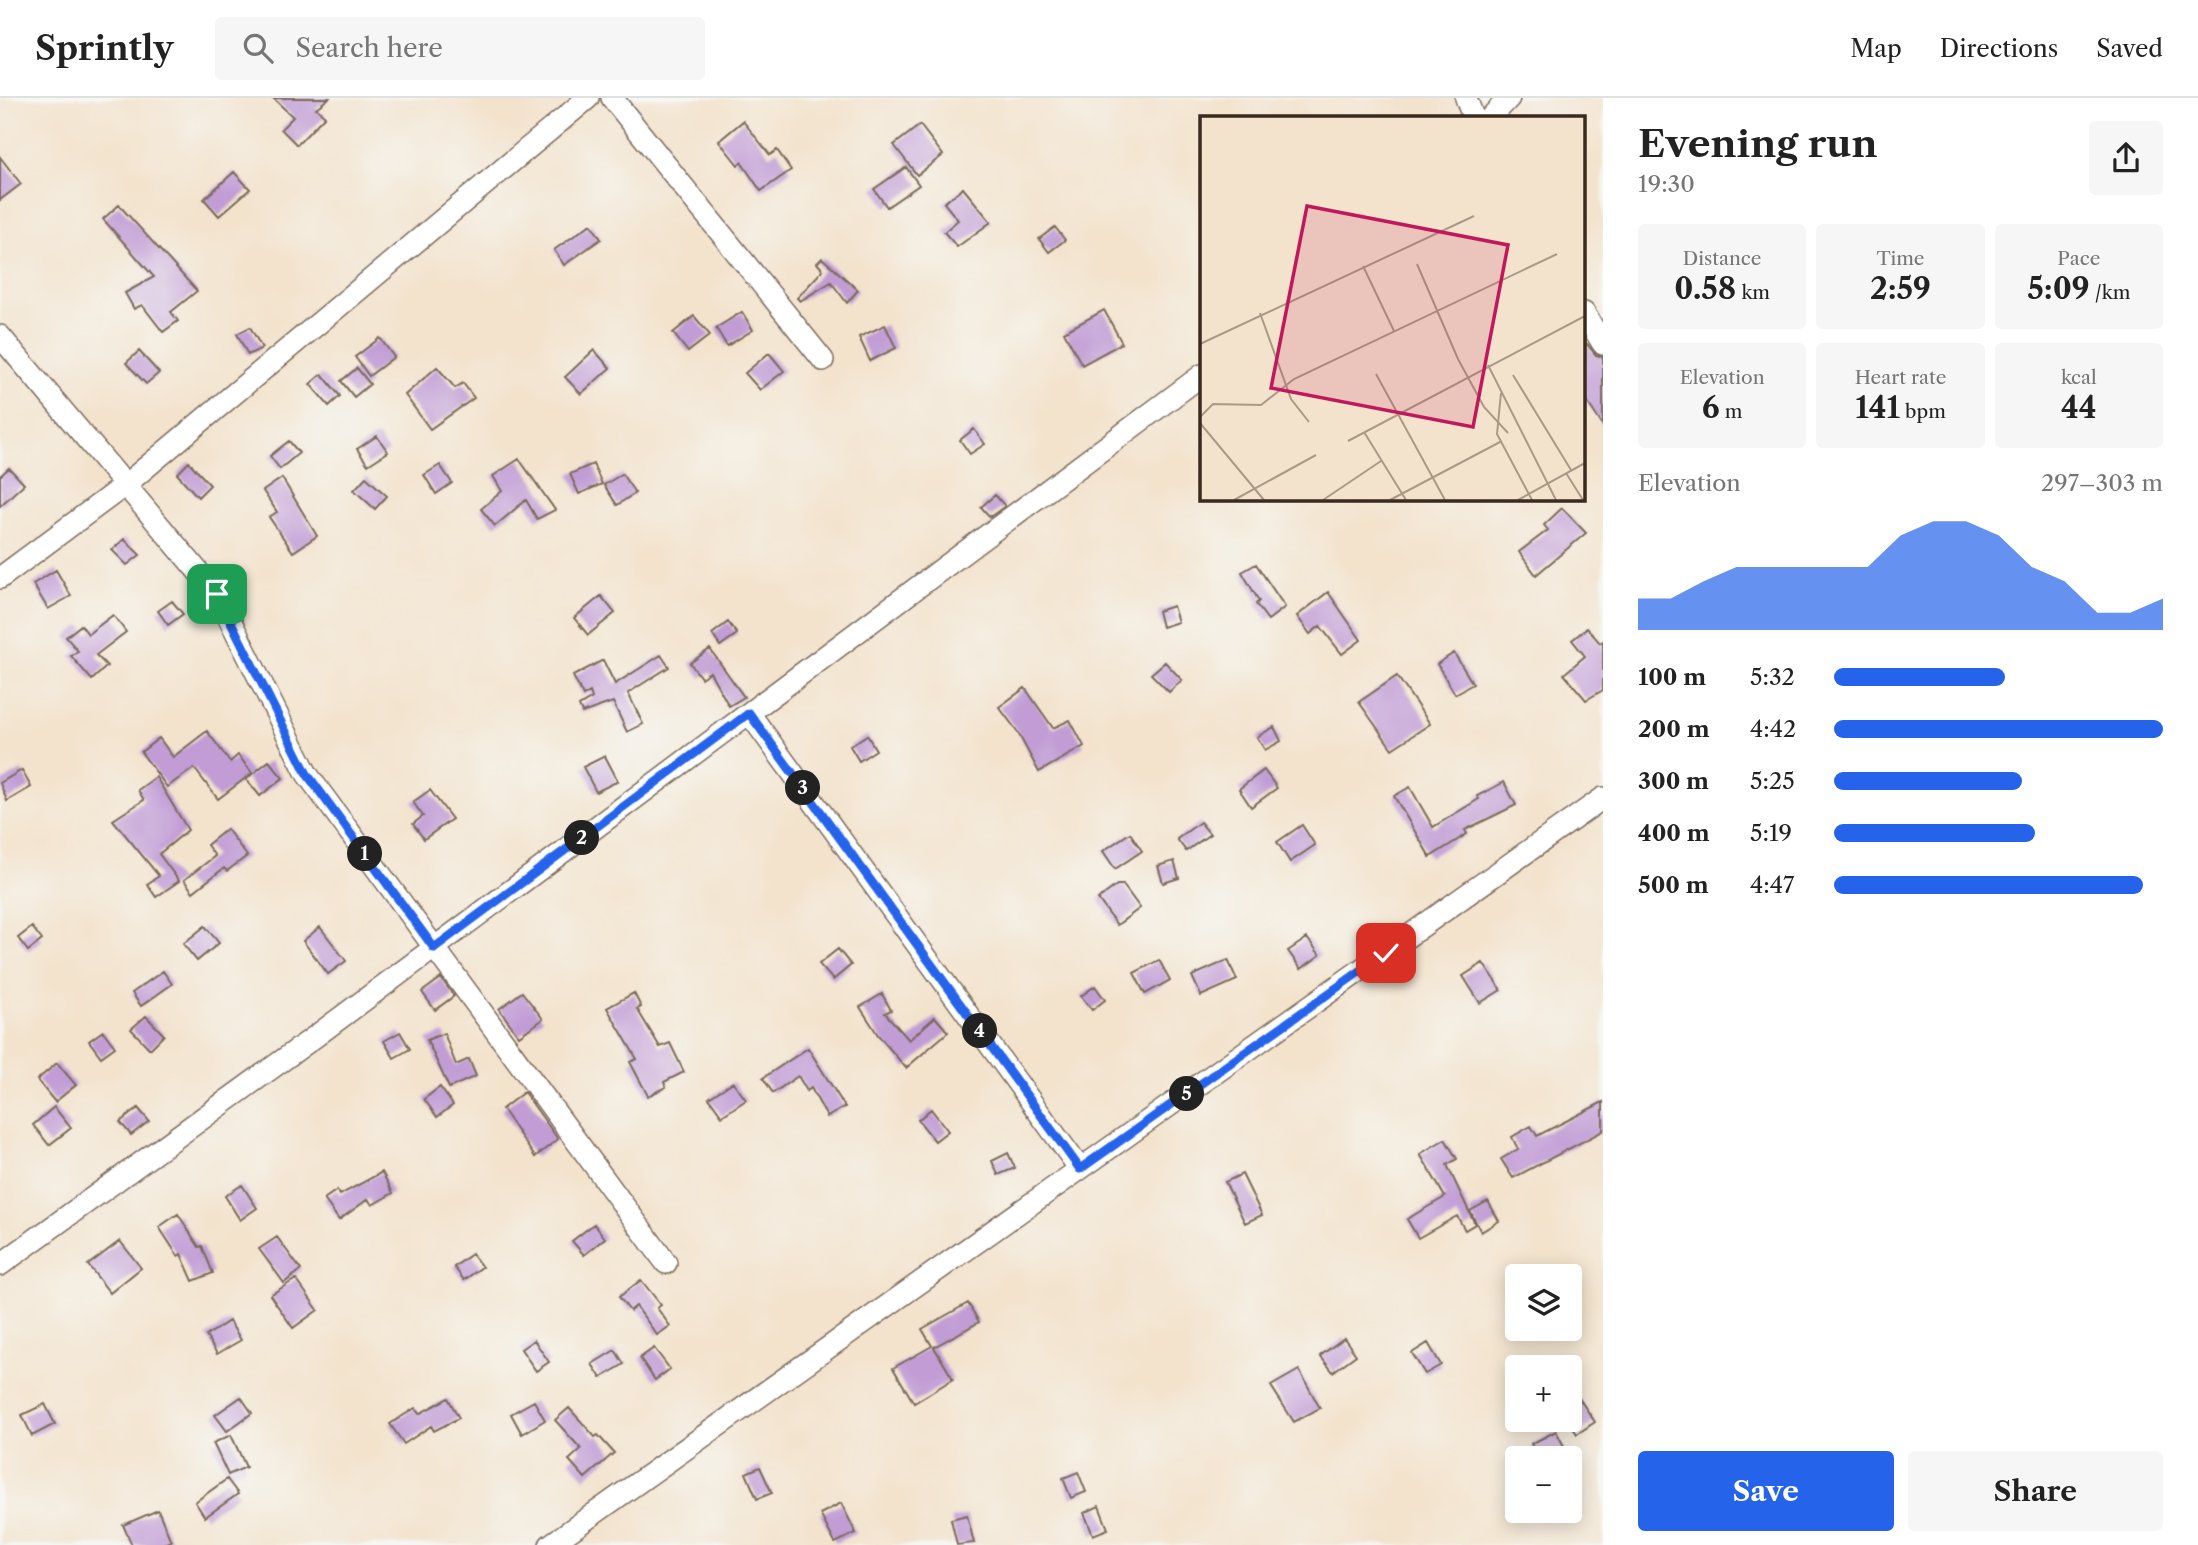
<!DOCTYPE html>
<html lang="en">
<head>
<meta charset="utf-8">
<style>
	:root { --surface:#fff; --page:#f6f6f6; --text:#222; --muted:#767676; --line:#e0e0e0; --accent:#2563eb }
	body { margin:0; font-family:"Libre Caslon Text",serif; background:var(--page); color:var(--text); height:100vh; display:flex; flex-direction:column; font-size:26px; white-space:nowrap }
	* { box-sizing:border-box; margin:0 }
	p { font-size:23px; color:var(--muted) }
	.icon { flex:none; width:38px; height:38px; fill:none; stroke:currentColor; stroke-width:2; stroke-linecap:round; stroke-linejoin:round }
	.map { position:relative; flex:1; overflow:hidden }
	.side { display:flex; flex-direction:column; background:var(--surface); width:595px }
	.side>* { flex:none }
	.controls { position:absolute; left:1505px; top:1166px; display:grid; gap:14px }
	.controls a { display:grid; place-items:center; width:77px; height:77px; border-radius:7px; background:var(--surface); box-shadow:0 4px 18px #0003; font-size:35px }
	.pin { position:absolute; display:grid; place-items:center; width:60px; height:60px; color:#fff; margin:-30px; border-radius:14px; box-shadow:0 4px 10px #0006 }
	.km { position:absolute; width:35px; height:35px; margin:-18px; border-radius:50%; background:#222; color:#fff; font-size:19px; line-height:35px; text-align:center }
	.round { display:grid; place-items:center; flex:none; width:74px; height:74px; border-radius:7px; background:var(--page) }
	.head { display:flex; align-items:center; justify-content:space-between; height:119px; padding:0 35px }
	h1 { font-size:38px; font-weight:700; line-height:52px }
	.metrics { display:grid; grid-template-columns:repeat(3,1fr); gap:10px; height:119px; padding:7px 35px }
	.metrics div { display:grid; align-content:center; border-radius:7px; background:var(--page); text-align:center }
	.metrics b { font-size:30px; font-weight:700 }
	.metrics small { font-size:19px; font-weight:400 }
	.metrics p { font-size:19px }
	.chart { height:196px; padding:14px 35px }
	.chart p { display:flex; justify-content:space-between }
	.chart svg { width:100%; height:126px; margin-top:7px; fill:var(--accent); opacity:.7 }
	.action { display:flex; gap:14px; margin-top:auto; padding:14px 35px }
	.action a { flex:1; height:80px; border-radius:7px; background:var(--accent); color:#fff; font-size:28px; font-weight:700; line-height:80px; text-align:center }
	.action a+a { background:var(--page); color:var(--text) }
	ul { padding:0 35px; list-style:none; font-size:23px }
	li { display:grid; grid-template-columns:112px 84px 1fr; align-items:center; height:52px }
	li i { height:18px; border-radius:9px; background:var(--accent) }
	header { display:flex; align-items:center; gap:42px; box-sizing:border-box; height:98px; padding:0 35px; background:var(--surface); border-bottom:2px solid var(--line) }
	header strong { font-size:33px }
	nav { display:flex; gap:38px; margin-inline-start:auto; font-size:24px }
	.search { width:490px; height:63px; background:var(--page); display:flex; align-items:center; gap:18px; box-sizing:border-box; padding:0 24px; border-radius:7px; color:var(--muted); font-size:26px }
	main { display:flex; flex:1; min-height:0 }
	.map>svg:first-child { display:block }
	.building { fill:#c19cd5 }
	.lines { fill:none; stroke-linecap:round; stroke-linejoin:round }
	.minor-casing { stroke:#7b6b5b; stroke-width:24 }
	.minor { stroke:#fff; stroke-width:21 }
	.route-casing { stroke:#fff; stroke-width:14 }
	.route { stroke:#2563eb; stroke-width:9 }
	.inset-road { fill:none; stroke:#a99987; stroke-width:2 }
	.view { fill:#c2185b; fill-opacity:0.15; stroke:#c2185b; stroke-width:3.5 }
	.inset-edge { fill:none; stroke:#3b2a1e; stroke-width:3.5 }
</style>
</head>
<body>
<header>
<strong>Sprintly</strong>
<div class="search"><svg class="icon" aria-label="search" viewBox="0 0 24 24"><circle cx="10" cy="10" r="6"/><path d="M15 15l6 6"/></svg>Search here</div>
<nav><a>Map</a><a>Directions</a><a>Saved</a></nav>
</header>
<main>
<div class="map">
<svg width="1603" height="1447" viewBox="0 0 1603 1447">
	<rect width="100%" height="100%" fill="#f6f6f2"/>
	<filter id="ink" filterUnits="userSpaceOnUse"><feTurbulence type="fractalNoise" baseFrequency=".0143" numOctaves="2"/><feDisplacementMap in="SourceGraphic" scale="14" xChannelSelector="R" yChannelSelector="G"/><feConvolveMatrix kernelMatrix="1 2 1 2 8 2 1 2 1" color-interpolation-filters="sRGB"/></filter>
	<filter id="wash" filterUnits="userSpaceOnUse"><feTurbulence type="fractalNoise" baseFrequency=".00686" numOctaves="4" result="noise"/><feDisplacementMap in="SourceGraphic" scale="28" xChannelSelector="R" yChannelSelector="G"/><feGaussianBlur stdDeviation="1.57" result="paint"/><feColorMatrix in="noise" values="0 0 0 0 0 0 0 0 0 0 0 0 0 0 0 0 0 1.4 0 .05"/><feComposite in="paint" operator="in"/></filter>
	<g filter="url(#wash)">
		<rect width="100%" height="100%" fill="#f3e3cd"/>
		<g id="blocks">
			<!-- building -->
			<path class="building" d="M 273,0 L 329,0 L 316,10 L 325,18 L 297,47 L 281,31 L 293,19 Z
				M 743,23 L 770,57 L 777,52 L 791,72 L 761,93 L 741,64 L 738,67 L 719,43 Z
				M 920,27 L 943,57 L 917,77 L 894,47 Z
				M 0,59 L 21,86 L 0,102 Z
				M 906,69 L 919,87 L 887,109 L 874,91 Z
				M 234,74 L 250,91 L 219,118 L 204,101 Z
				M 963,90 L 991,124 L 957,149 L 944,134 L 958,122 L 944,105 Z
				M 119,107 L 197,193 L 171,214 L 178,223 L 163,234 L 142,207 L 134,211 L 125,195 L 154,179 L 103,121 Z
				M 591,126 L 601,141 L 564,167 L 554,152 Z
				M 1055,129 L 1065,142 L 1049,154 L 1039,141 Z
				M 822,160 L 858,192 L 847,205 L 831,184 L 800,203 L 797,200 L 823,172 L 817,165 Z
				M 1104,212 L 1122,245 L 1082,267 L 1064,234 Z
				M 742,214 L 753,232 L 727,248 L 716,230 Z
				M 694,218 L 710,237 L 688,254 L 673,235 Z
				M 885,227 L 896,250 L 870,263 L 859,239 Z
				M 250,229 L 262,250 L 248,257 L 237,236 Z
				M 380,240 L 394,259 L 369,278 L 355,259 Z
				M 1587,246 L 1596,257 L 1603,259 L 1603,328 L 1584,299 L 1584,247 Z
				M 594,252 L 610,270 L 581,296 L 565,279 Z
				M 139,253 L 159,275 L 146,286 L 126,265 Z
				M 769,255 L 784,273 L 760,292 L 745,275 Z
				M 437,269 L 455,290 L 463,285 L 474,300 L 430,331 L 405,297 Z
				M 357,270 L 370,286 L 354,299 L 341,283 Z
				M 322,276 L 340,298 L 329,308 L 310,286 Z
				M 974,331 L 985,346 L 970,356 L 960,342 Z
				M 377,338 L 388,354 L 368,367 L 357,351 Z
				M 289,343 L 299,355 L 280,371 L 270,358 Z
				M 519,361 L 555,412 L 537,421 L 526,402 L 495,428 L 481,411 L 502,393 L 493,378 Z
				M 189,364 L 210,387 L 198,399 L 177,376 Z
				M 593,366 L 602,386 L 579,396 L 570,376 Z
				M 440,367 L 452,385 L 436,396 L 424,377 Z
				M 9,370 L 24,386 L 0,408 L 0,378 Z
				M 622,376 L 635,395 L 617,407 L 604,387 Z
				M 366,379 L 387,398 L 375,411 L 354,392 Z
				M 282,380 L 317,438 L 293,454 L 269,419 L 277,414 L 263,393 Z
				M 995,397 L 1005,408 L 990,419 L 981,409 Z
				M 1562,410 L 1586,435 L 1536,477 L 1519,454 L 1548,432 L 1544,427 Z
				M 124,441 L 140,457 L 127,467 L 112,452 Z
				M 1256,466 L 1285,509 L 1268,522 L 1256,506 L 1259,503 L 1242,474 Z
				M 56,472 L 71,498 L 48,511 L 33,486 Z
				M 1328,494 L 1361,542 L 1342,556 L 1320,528 L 1310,536 L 1297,518 Z
				M 601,498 L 615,515 L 588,537 L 574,520 Z
				M 172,503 L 183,516 L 168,527 L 158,513 Z
				M 1173,508 L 1178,524 L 1162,529 L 1158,513 Z
				M 113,517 L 126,534 L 96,557 L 107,568 L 92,582 L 71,558 L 78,553 L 66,539 L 81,527 L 88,536 Z
				M 728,524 L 737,536 L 720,548 L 712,536 Z
				M 1587,530 L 1600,545 L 1603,543 L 1603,592 L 1586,602 L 1564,576 L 1585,558 L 1572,542 Z
				M 710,551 L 744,599 L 729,608 L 710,574 L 701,580 L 690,565 Z
				M 1454,555 L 1473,586 L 1455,596 L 1437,566 Z
				M 661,557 L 669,569 L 628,595 L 643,626 L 627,634 L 613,604 L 582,615 L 579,608 L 592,600 L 590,594 L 583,598 L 573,578 L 603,562 L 615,586 Z
				M 1165,564 L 1182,582 L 1169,594 L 1151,576 Z
				M 1397,578 L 1430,626 L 1392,651 L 1359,604 Z
				M 1025,590 L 1053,630 L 1070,622 L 1084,648 L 1039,674 L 1017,633 L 999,609 Z
				M 1274,629 L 1281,643 L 1265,652 L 1257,639 Z
				M 207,633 L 230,664 L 238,657 L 252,675 L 218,701 L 194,670 L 167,689 L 141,654 L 159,640 L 173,659 Z
				M 867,637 L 876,652 L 859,663 L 850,648 Z
				M 605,658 L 618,683 L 596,694 L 583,669 Z
				M 269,663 L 283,680 L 260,698 L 246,681 Z
				M 22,672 L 31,689 L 7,703 L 0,685 Z
				M 1264,672 L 1277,690 L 1251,709 L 1239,691 Z
				M 156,679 L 188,732 L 159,756 L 179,783 L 156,799 L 147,786 L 159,778 L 113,722 L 144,702 L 138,692 Z
				M 1504,684 L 1516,707 L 1465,732 L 1467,736 L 1430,759 L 1394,698 L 1410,689 L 1433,729 L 1479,701 L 1477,698 Z
				M 430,692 L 452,721 L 424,741 L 413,726 L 423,718 L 413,704 Z
				M 1200,724 L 1210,736 L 1186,753 L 1177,741 Z
				M 1302,727 L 1315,747 L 1290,764 L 1277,744 Z
				M 227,731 L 247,758 L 227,773 L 224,770 L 193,794 L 184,782 L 215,758 L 207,747 Z
				M 1130,735 L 1142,753 L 1115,771 L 1103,753 Z
				M 1174,763 L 1179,780 L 1163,785 L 1158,768 Z
				M 1117,787 L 1123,787 L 1140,810 L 1117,827 L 1098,801 Z
				M 205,828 L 219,845 L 197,863 L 183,846 Z
				M 32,829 L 42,842 L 28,853 L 18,840 Z
				M 320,829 L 346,863 L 328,876 L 303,843 Z
				M 1307,840 L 1320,857 L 1301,871 L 1288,853 Z
				M 838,851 L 851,867 L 833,882 L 819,866 Z
				M 1159,862 L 1170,882 L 1145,896 L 1134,875 Z
				M 1228,862 L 1237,882 L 1201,898 L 1192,878 Z
				M 1483,865 L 1501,892 L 1480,905 L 1463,878 Z
				M 163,873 L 172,886 L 141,908 L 132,895 Z
				M 441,880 L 454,898 L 435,912 L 422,894 Z
				M 1095,888 L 1105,902 L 1092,912 L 1081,898 Z
				M 522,894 L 543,921 L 519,938 L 499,911 Z
				M 634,895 L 641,909 L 637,911 L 660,949 L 670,945 L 684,974 L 664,984 L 666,989 L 648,998 L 630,964 L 637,961 L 607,910 Z
				M 882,896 L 891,912 L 885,915 L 909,942 L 935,919 L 948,934 L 906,970 L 878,937 L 860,909 Z
				M 146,918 L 164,937 L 150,951 L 131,931 Z
				M 103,933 L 115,949 L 101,959 L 89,943 Z
				M 400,934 L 410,951 L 394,960 L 384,943 Z
				M 444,935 L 456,967 L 469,961 L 476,978 L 449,990 L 427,942 Z
				M 808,950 L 845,1009 L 827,1019 L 811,990 L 807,993 L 798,978 L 773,995 L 763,980 Z
				M 57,965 L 76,987 L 55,1004 L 37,982 Z
				M 733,984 L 746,1002 L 722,1018 L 709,1000 Z
				M 440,989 L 453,1007 L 437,1019 L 424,1001 Z
				M 524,994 L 558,1041 L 535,1059 L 502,1011 Z
				M 1603,1004 L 1603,1033 L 1513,1080 L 1501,1061 L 1518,1051 L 1512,1039 L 1531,1028 L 1537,1038 Z
				M 54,1009 L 71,1030 L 49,1047 L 33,1027 Z
				M 138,1010 L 149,1023 L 131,1037 L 120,1024 Z
				M 931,1011 L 948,1033 L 935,1043 L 918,1022 Z
				M 1445,1041 L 1457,1061 L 1447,1067 L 1475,1126 L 1465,1132 L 1457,1118 L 1418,1140 L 1407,1121 L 1445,1099 L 1420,1056 Z
				M 1008,1055 L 1015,1070 L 998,1077 L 992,1063 Z
				M 382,1074 L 393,1095 L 372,1107 L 368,1101 L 339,1122 L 324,1101 L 337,1092 L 340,1097 Z
				M 1242,1076 L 1262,1117 L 1245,1125 L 1225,1084 Z
				M 242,1087 L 257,1110 L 240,1122 L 225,1098 Z
				M 1488,1103 L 1499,1123 L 1481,1134 L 1470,1113 Z
				M 178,1116 L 199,1149 L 202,1148 L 213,1175 L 193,1183 L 181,1156 L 178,1158 L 159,1129 Z
				M 594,1126 L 605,1140 L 584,1157 L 572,1143 Z
				M 277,1139 L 301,1172 L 284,1185 L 259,1151 Z
				M 120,1143 L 141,1170 L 110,1195 L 88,1167 Z
				M 472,1156 L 482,1169 L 464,1182 L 454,1169 Z
				M 296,1181 L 318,1212 L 293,1230 L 270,1197 Z
				M 641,1182 L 661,1207 L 657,1210 L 670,1228 L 657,1237 L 636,1208 L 630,1213 L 619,1199 Z
				M 968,1205 L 979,1224 L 934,1249 L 953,1281 L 914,1305 L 893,1270 L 932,1248 L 922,1231 Z
				M 229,1223 L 241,1242 L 217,1256 L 206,1238 Z
				M 1344,1240 L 1356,1257 L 1333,1274 L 1320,1258 Z
				M 534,1242 L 549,1264 L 536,1273 L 521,1251 Z
				M 1428,1245 L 1441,1267 L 1425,1276 L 1412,1255 Z
				M 654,1250 L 670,1271 L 655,1282 L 640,1260 Z
				M 615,1252 L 624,1266 L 601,1280 L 592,1266 Z
				M 1299,1272 L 1320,1310 L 1294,1324 L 1271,1288 Z
				M 1570,1287 L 1595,1324 L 1577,1336 L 1570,1325 Z
				M 241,1299 L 252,1315 L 227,1333 L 215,1317 Z
				M 448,1300 L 459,1320 L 434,1333 L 431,1328 L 404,1346 L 390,1326 L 415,1310 L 419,1316 Z
				M 534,1303 L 545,1322 L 522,1336 L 511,1316 Z
				M 45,1306 L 55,1326 L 32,1338 L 22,1317 Z
				M 569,1310 L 595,1339 L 598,1337 L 614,1355 L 585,1380 L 569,1362 L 581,1351 L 555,1322 Z
				M 1556,1333 L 1566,1352 L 1550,1360 L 1538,1360 L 1531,1346 Z
				M 231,1337 L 246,1369 L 228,1377 L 213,1345 Z
				M 760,1369 L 772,1395 L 757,1401 L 746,1375 Z
				M 1078,1374 L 1086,1394 L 1071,1400 L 1063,1380 Z
				M 227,1381 L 238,1396 L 205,1419 L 195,1404 Z
				M 841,1405 L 856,1435 L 835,1445 L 820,1416 Z
				M 1099,1408 L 1108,1431 L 1093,1437 L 1084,1415 Z
				M 158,1412 L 171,1443 L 162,1447 L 132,1447 L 123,1427 Z
				M 967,1417 L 974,1445 L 957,1447 L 951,1421 Z"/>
		</g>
	</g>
	<g filter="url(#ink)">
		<use href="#blocks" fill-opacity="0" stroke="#7b6b5b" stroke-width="2"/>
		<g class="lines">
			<defs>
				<path id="minor" d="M 612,0 L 823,262
					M 1466,0 L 1473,19
					M 1491,19 L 1509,0
					M 1584,215 L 1603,246
					M 0,238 L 217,496 L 307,676 L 666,1165
					M 0,480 L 125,387 L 588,0
					M 749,615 L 1080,1071
					M 0,1167 L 316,938 L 1202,277
					M 550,1447 L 1603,700"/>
			</defs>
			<!-- minor casing -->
			<use href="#minor" class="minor-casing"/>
			<!-- minor -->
			<use href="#minor" class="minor"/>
		</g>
	</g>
	<g class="lines" filter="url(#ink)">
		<defs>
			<path id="route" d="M 217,496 L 307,676 L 434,850 L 749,615 L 1080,1071 L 1386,855"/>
		</defs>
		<!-- route casing -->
		<use href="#route" class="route-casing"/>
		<!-- route -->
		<use href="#route" class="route"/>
	</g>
	<!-- overview -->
	<g transform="translate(1200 18)">
		<rect width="385" height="385" fill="#f3e3cd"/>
		<path class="inset-road" d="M 217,148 L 258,243 L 284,291 L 308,317M 163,150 L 194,215M 60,197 L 91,283 L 109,306M 0,228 L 274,100M 288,249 L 356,384M 176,258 L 245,384M 313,259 L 371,354M 301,277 L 297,318 L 332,384M 0,301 L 13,288 L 61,289 L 94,263 L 357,138M 0,307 L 64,384M 164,316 L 206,384M 148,325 L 385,200M 366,357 L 383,384M 34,384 L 116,339M 123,384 L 181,345M 190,384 L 300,326M 318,384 L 385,347"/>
		<path class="view" d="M 107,90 L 308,129 L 273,311 L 71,272 Z"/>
		<rect width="385" height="385" class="inset-edge"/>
	</g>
</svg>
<div class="controls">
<a><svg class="icon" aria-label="layers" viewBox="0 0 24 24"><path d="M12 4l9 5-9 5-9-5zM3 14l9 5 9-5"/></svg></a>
<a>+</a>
<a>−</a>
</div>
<div class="pin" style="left:217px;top:496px;background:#1e9e55"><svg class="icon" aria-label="arrive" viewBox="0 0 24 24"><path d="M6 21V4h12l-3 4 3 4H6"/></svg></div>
<div class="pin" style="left:1386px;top:855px;background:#d93025"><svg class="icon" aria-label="check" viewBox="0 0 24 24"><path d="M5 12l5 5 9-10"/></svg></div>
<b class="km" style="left:365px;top:756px">1</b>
<b class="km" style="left:582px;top:740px">2</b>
<b class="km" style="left:803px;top:690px">3</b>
<b class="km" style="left:980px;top:933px">4</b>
<b class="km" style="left:1187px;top:996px">5</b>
</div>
<section class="side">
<div class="head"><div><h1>Evening run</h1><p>19:30</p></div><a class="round"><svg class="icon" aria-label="share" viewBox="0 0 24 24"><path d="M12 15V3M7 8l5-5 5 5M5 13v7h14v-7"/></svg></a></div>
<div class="metrics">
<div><p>Distance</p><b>0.58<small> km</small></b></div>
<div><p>Time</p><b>2:59</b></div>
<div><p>Pace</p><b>5:09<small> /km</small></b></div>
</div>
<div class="metrics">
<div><p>Elevation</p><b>6<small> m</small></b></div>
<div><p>Heart rate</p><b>141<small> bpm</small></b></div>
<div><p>kcal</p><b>44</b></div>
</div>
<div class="chart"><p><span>Elevation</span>297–303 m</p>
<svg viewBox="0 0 160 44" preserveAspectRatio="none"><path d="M0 44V33L10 33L20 27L30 22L40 22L50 22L60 22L70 22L80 11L90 6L100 6L110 11L120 22L130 27L140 38L150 38L160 33V44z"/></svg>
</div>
<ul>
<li><b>100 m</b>5:32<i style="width:52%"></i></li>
<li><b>200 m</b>4:42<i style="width:100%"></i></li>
<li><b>300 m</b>5:25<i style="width:57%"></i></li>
<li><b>400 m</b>5:19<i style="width:61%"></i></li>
<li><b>500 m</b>4:47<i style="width:94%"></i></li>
</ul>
<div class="action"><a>Save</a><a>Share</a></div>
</section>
</main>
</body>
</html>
